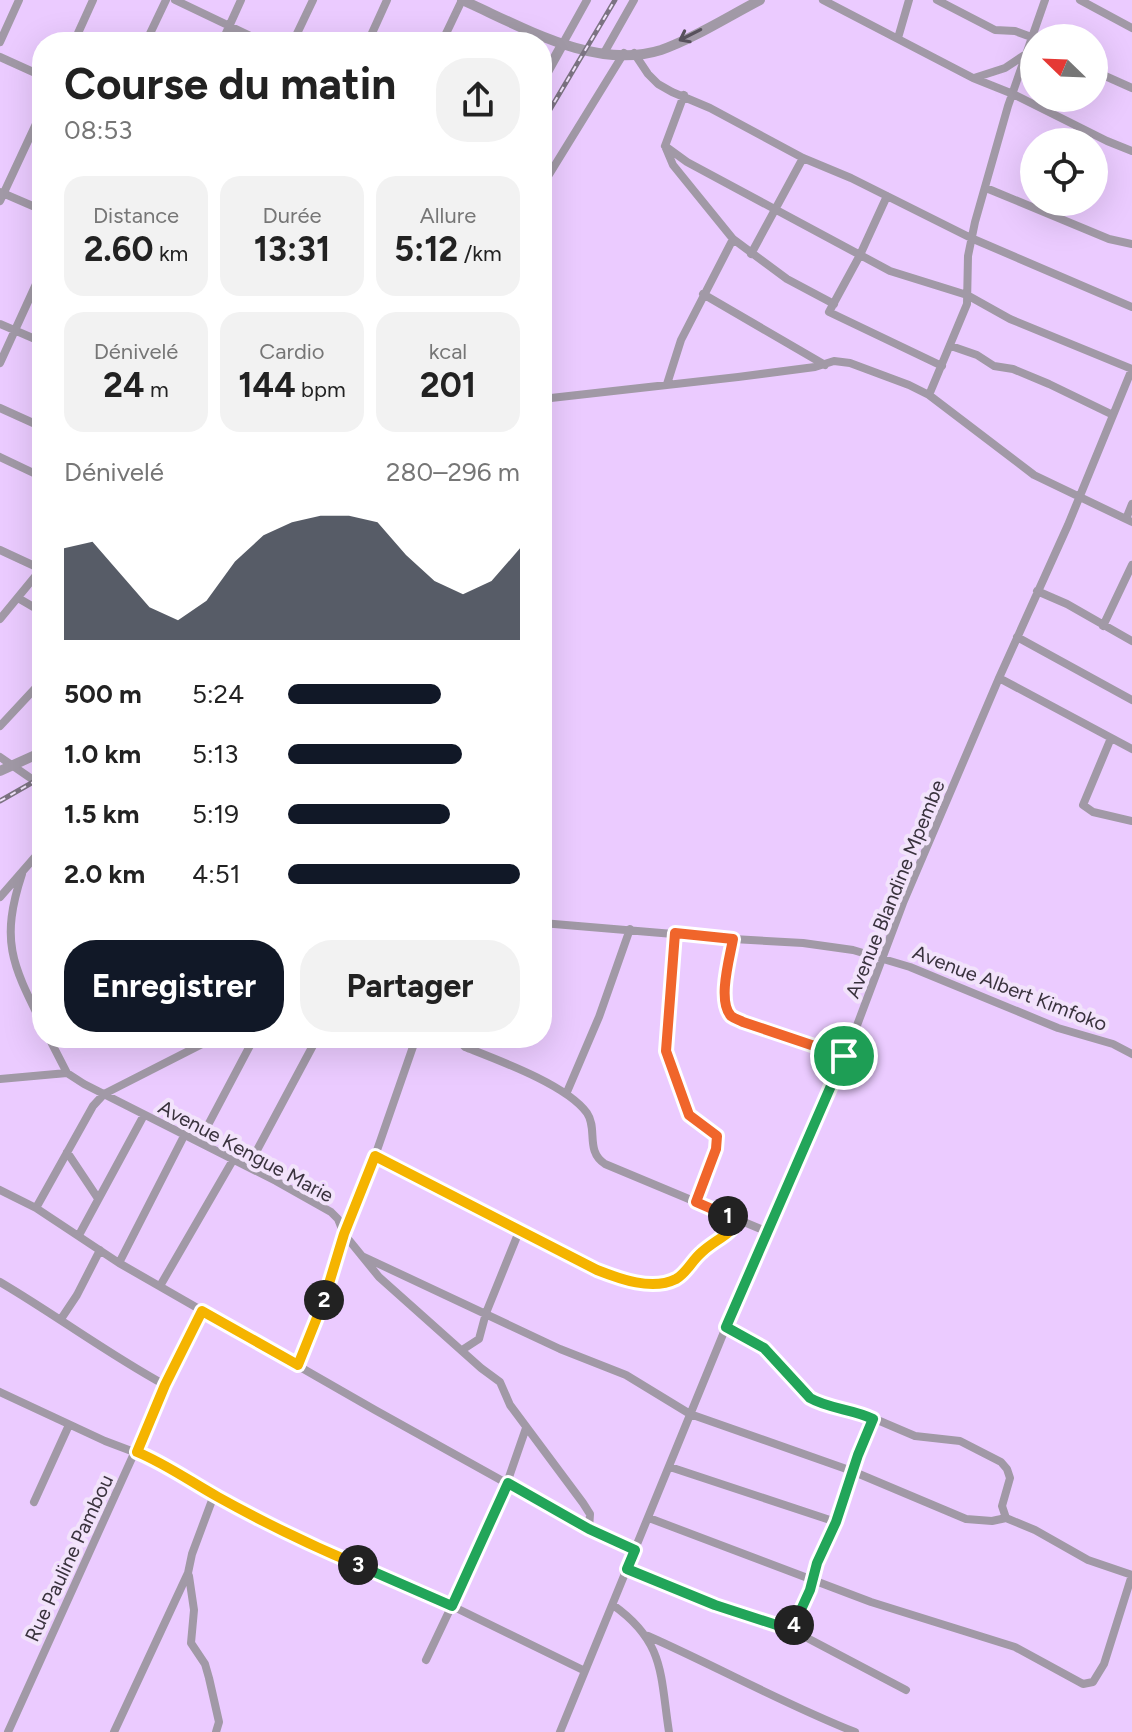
<!DOCTYPE html>
<html lang="fr">
<head>
<meta charset="utf-8">
<style>
	:root { --surface:#fff; --page:#f2f2f2; --text:#222; --muted:#767676; --accent:#111827 }
	body { margin:0; font-family:Figtree,sans-serif; background:var(--page); color:var(--text); height:100vh; display:flex; flex-direction:column; font-size:30px; white-space:nowrap }
	* { box-sizing:border-box; margin:0 }
	p { font-size:26px; color:var(--muted) }
	.icon { flex:none; width:44px; height:44px; fill:none; stroke:currentColor; stroke-width:2; stroke-linecap:round; stroke-linejoin:round }
	.map { position:relative; flex:1; overflow:hidden }
	.panel { position:absolute; left:32px; top:32px; width:520px; height:1016px; display:flex; flex-direction:column; background:var(--surface); border-radius:32px; box-shadow:0 8px 32px #0002 }
	.panel>* { flex:none }
	.needle { width:52px; rotate:293deg }
	.controls { position:absolute; left:1020px; top:24px; display:grid; gap:16px }
	.controls a { display:grid; place-items:center; width:88px; height:88px; border-radius:50%; background:var(--surface); box-shadow:0 8px 32px #0002; font-size:40px }
	.pin { position:absolute; display:grid; place-items:center; width:68px; height:68px; color:#fff; margin:-34px; border:4px solid #fff; border-radius:50%; box-shadow:0 2px 8px #0007 }
	.km { position:absolute; width:40px; height:40px; margin:-20px; border-radius:50%; background:#222; color:#fff; font-size:22px; line-height:40px; text-align:center }
	.round { display:grid; place-items:center; flex:none; width:84px; height:84px; border-radius:32px; background:var(--page) }
	.overview { display:flex; align-items:center; justify-content:space-between; height:136px; padding:0 32px }
	h1 { font-size:44px; font-weight:700; line-height:60px }
	.stats { display:grid; grid-template-columns:repeat(3,1fr); gap:12px; height:136px; padding:8px 32px }
	.stats div { display:grid; align-content:center; border-radius:20px; background:var(--page); text-align:center }
	.stats b { font-size:34px; font-weight:700 }
	.stats small { font-size:22px; font-weight:400 }
	.stats p { font-size:22px }
	.chart { height:224px; padding:16px 32px }
	.chart p { display:flex; justify-content:space-between }
	.chart svg { width:100%; height:144px; margin-top:8px; fill:var(--accent); opacity:.7 }
	.button { display:flex; gap:16px; margin-top:auto; padding:16px 32px }
	.button a { flex:1; height:92px; border-radius:32px; background:var(--accent); color:#fff; font-size:32px; font-weight:700; line-height:92px; text-align:center }
	.button a+a { background:var(--page); color:var(--text) }
	ul { padding:0 32px; list-style:none; font-size:26px }
	li { display:grid; grid-template-columns:128px 96px 1fr; align-items:center; height:60px }
	li i { height:20px; border-radius:10px; background:var(--accent) }
	.map>svg:first-child { display:block }
	.green { fill:#ebcbff; fill-rule:evenodd }
	.lines { fill:none; stroke-linecap:round; stroke-linejoin:round }
	.minor { stroke:#a199a6; stroke-width:8 }
	.tertiary { stroke:#a199a6; stroke-width:10 }
	.rail-casing { stroke:#7c7382; stroke-width:5 }
	.rail { stroke:#f2e3fb; stroke-width:2; stroke-dasharray:6; stroke-linecap:butt }
	.oneway { stroke:#58515c }
	.split-1-casing { stroke:#fff; stroke-width:16 }
	.split-2-casing { stroke:#fff; stroke-width:16 }
	.split-3-casing { stroke:#fff; stroke-width:16 }
	.split-4-casing { stroke:#fff; stroke-width:16 }
	.split-5-casing { stroke:#fff; stroke-width:16 }
	.split-1 { stroke:#f0652b; stroke-width:10 }
	.split-2 { stroke:#f5b400; stroke-width:10 }
	.split-3 { stroke:#f5b400; stroke-width:10 }
	.split-4 { stroke:#22a559; stroke-width:10 }
	.split-5 { stroke:#22a559; stroke-width:10 }
	.labels { text-anchor:middle; stroke-width:8; stroke-linejoin:round; paint-order:stroke }
	.street-label { font-size:20px; fill:#39323d; stroke:#f2e3fb }
</style>
</head>
<body>
<div class="map">
<svg width="1132" height="1732" viewBox="0 0 1132 1732">
	<rect width="100%" height="100%" fill="#f2e3fb"/>
	<!-- green -->
	<path class="green" d="M 0,0 L 1132,0 L 1132,1732 L 0,1732 ZM 1034,38 L 1094,38 L 1094,98 L 1034,98 ZM 42,42 L 542,42 L 542,1038 L 42,1038 ZM 1034,142 L 1094,142 L 1094,202 L 1034,202 Z"/>
	<g class="lines">
		<!-- minor -->
		<path class="minor" d="M 175,0 L 263,42
			M 823,0 L 973,78 L 1013,94 L 1107,141 L 1132,151
			M 937,0 L 995,30 L 1015,31 L 1034,38
			M 1080,0 L 1132,28
			M 898,38 L 909,0
			M 0,42 L 19,0
			M 74,42 L 93,0
			M 146,42 L 166,0
			M 222,42 L 241,0
			M 293,42 L 313,0
			M 368,42 L 387,0
			M 442,42 L 462,0
			M 562,45 L 587,0
			M 604,53 L 634,0
			M 634,53 L 648,74 L 658,84 L 672,92 L 710,108 L 803,158 L 851,178 L 971,238 L 1132,307
			M 0,57 L 42,76
			M 1094,71 L 1132,88
			M 974,78 L 1005,68 L 1026,54
			M 684,95 L 665,146 L 673,165 L 733,239 L 787,279 L 834,304
			M 665,146 L 687,162 L 890,271 L 967,295 L 1010,319 L 1132,369
			M 542,186 L 624,53
			M 986,188 L 1109,239 L 1132,244
			M 0,192 L 42,210
			M 887,196 L 860,255 L 829,312 L 942,366
			M 0,201 L 42,111
			M 751,254 L 803,158
			M 703,294 L 825,365
			M 0,324 L 42,342
			M 951,346 L 977,355 L 994,366 L 1013,369 L 1049,384 L 1113,415
			M 0,363 L 42,271
			M 667,384 L 681,340 L 733,239
			M 929,395 L 967,304 L 968,256 L 975,222 L 1008,106 L 1045,0
			M 542,399 L 738,377 L 815,367 L 834,361 L 850,363 L 909,385 L 929,395 L 1034,475 L 1132,522
			M 0,408 L 42,427
			M 0,457 L 42,477
			M 1126,519 L 1132,504
			M 0,550 L 41,569
			M 1037,591 L 1067,604 L 1132,641
			M 18,598 L 42,612
			M 0,619 L 42,568
			M 1103,626 L 1132,565
			M 1017,637 L 1132,700
			M 999,678 L 1132,749
			M 0,726 L 42,681
			M 1111,738 L 1083,805 L 1093,812 L 1132,821
			M 0,757 L 42,786
			M 22,874 C 0,941 12,964 42,1024
			M 0,897 L 42,849
			M 542,923 L 733,939 L 803,943 L 853,950 L 910,967 L 1058,1028 L 1113,1044 L 1132,1054
			M 675,933 L 666,1051 L 689,1115 L 717,1136 L 717,1141 L 696,1202
			M 733,939 C 730,957 717,1001 731,1016 C 735,1019 739,1020 743,1022 L 844,1056
			M 49,1038 L 67,1073 L 84,1084 L 276,1181 L 331,1212 L 338,1219 L 344,1234 L 379,1277 L 481,1368 L 500,1382 L 510,1405 L 583,1503 L 590,1514 L 589,1529
			M 456,1038 L 465,1047 C 498,1060 567,1085 587,1113 C 598,1129 585,1151 605,1164 L 768,1232
			M 0,1079 L 67,1073
			M 567,1092 L 599,1017 L 630,929
			M 199,1142 L 254,1038
			M 67,1152 L 97,1197
			M 375,1156 L 520,1229 L 486,1313 L 479,1339 L 462,1350
			M 248,1167 L 317,1038
			M 0,1190 L 36,1208 L 119,1263 L 375,1410 L 589,1529 L 635,1550
			M 36,1208 L 93,1106 L 104,1094 L 214,1038
			M 520,1229 C 557,1249 634,1301 676,1279 C 687,1273 692,1260 702,1252 C 716,1240 729,1236 739,1220
			M 79,1235 L 144,1115
			M 362,1256 L 560,1349 L 626,1375 L 690,1414 L 852,1471 L 966,1519 L 992,1521 L 1006,1518
			M 119,1263 L 184,1136
			M 0,1282 C 56,1315 108,1354 165,1385
			M 160,1286 L 233,1160
			M 61,1319 L 77,1295 L 100,1250
			M 726,1327 L 755,1341 L 800,1390 L 818,1403 L 861,1413 L 915,1436 L 960,1441 L 1001,1462 L 1007,1469 L 1010,1478 L 1002,1506 L 1006,1518 L 1035,1530 L 1088,1560 L 1132,1575
			M 298,1365 L 322,1307 L 344,1234 L 375,1156 L 416,1038
			M 0,1392 L 105,1441 L 150,1458 L 279,1530 L 452,1606 L 585,1671
			M 670,1467 L 836,1522
			M 34,1502 L 69,1425
			M 649,1518 L 871,1602 L 1015,1647 L 1083,1684 L 1093,1682 L 1104,1664 L 1132,1575
			M 627,1569 L 715,1605 L 792,1630 L 906,1690
			M 189,1576 L 194,1610 L 191,1643 L 205,1664 L 209,1678 L 219,1722 L 216,1732
			M 613,1605 C 665,1642 660,1674 669,1732
			M 792,1630 L 810,1590 L 817,1563 L 836,1522 L 858,1455 L 873,1419
			M 648,1636 C 718,1667 784,1704 855,1732
			M 426,1660 L 499,1506 L 526,1428
			M 8,1732 L 165,1385 L 202,1311
			M 114,1732 L 188,1573 L 192,1554 L 214,1495
			M 560,1732 L 726,1327 L 853,1036 L 903,903 L 999,678 L 1068,525 L 1132,369"/>
		<!-- tertiary -->
		<path class="tertiary" d="M 462,0 C 521,26 595,71 661,50 C 693,39 729,16 760,0
			M 542,81 L 562,45
			M 0,771 L 42,752"/>
		<defs>
			<path id="rail" d="M 542,123 L 615,0
				M 0,801 L 42,777"/>
		</defs>
		<!-- rail casing -->
		<use href="#rail" class="rail-casing"/>
		<!-- rail -->
		<use href="#rail" class="rail"/>
	</g>
	<!-- one-way arrows -->
	<defs><path id="oneway-shaft" d="M-6 0H5M1.5-3L5.5 0L1.5 3" fill="none" stroke-width="1.6" stroke-linecap="round" stroke-linejoin="round" transform="scale(2)"/></defs>
	<use class="oneway" href="#oneway-shaft" transform="translate(690 35) rotate(153)"/>
	<g class="lines">
		<defs>
			<path id="split-1" d="M 728,1216 L 696,1202 L 716,1149 L 717,1136 L 689,1115 L 666,1051 L 675,933 L 733,939 C 730,957 717,1001 731,1016 C 735,1019 739,1020 743,1022 L 844,1056"/>
			<path id="split-2" d="M 324,1300 L 344,1234 L 375,1156 L 597,1270 C 620,1279 652,1291 676,1279 C 687,1273 692,1260 702,1252 C 715,1240 729,1236 739,1220 L 728,1216"/>
			<path id="split-3" d="M 324,1300 L 298,1365 L 202,1311 L 165,1385 L 137,1452 C 166,1464 191,1482 218,1497 C 263,1522 310,1545 358,1565"/>
			<path id="split-4" d="M 358,1565 L 452,1606 L 508,1483 L 589,1529 L 635,1550 L 627,1569 L 715,1605 L 792,1630 L 794,1625"/>
			<path id="split-5" d="M 794,1625 L 810,1590 L 817,1563 L 836,1522 L 858,1455 L 873,1419 C 853,1409 829,1409 810,1398 L 764,1348 L 726,1327 L 844,1056"/>
		</defs>
		<!-- split-1 casing -->
		<use href="#split-1" class="split-1-casing"/>
		<!-- split-2 casing -->
		<use href="#split-2" class="split-2-casing"/>
		<!-- split-3 casing -->
		<use href="#split-3" class="split-3-casing"/>
		<!-- split-4 casing -->
		<use href="#split-4" class="split-4-casing"/>
		<!-- split-5 casing -->
		<use href="#split-5" class="split-5-casing"/>
		<!-- split-1 -->
		<use href="#split-1" class="split-1"/>
		<!-- split-2 -->
		<use href="#split-2" class="split-2"/>
		<!-- split-3 -->
		<use href="#split-3" class="split-3"/>
		<!-- split-4 -->
		<use href="#split-4" class="split-4"/>
		<!-- split-5 -->
		<use href="#split-5" class="split-5"/>
	</g>
	<g class="labels">
		<!-- street labels -->
		<g class="street-label">
			<text transform="translate(895 889) rotate(-68)" y="7">Avenue Blandine Mpembe</text>
			<text transform="translate(1010 988) rotate(21)" y="7">Avenue Albert Kimfoko</text>
			<text transform="translate(246 1151) rotate(28)" y="7">Avenue Kengue Marie</text>
			<text transform="translate(69 1558) rotate(-65)" y="7">Rue Pauline Pambou</text>
		</g>
	</g>
</svg>
<div class="controls">
<a><svg class="needle" viewBox="-14 -14 28 28"><path d="M0-13l5 13h-10z" fill="#e53935"/><path d="M0 13l5-13h-10z" fill="#767676"/></svg></a>
<a><svg class="icon" aria-label="locate" viewBox="0 0 24 24"><circle cx="12" cy="12" r="6"/><path d="M12 2v4M12 18v4M2 12h4M18 12h4"/></svg></a>
</div>
<div class="pin" style="left:844px;top:1056px;background:#1e9e55"><svg class="icon" aria-label="arrive" viewBox="0 0 24 24"><path d="M6 21V4h12l-3 4 3 4H6"/></svg></div>
<b class="km" style="left:728px;top:1216px">1</b>
<b class="km" style="left:324px;top:1300px">2</b>
<b class="km" style="left:358px;top:1565px">3</b>
<b class="km" style="left:794px;top:1625px">4</b>
<section class="panel">
<div class="overview"><div><h1>Course du matin</h1><p>08:53</p></div><a class="round"><svg class="icon" aria-label="share" viewBox="0 0 24 24"><path d="M12 15V3M7 8l5-5 5 5M5 13v7h14v-7"/></svg></a></div>
<div class="stats">
<div><p>Distance</p><b>2.60<small> km</small></b></div>
<div><p>Durée</p><b>13:31</b></div>
<div><p>Allure</p><b>5:12<small> /km</small></b></div>
</div>
<div class="stats">
<div><p>Dénivelé</p><b>24<small> m</small></b></div>
<div><p>Cardio</p><b>144<small> bpm</small></b></div>
<div><p>kcal</p><b>201</b></div>
</div>
<div class="chart"><p><span>Dénivelé</span>280–296 m</p>
<svg viewBox="0 0 160 44" preserveAspectRatio="none"><path d="M0 44V16L10 14L20 24L30 34L40 38L50 32L60 20L70 12L80 8L90 6L100 6L110 8L120 18L130 26L140 30L150 26L160 16V44z"/></svg>
</div>
<ul>
<li><b>500 m</b>5:24<i style="width:66%"></i></li>
<li><b>1.0 km</b>5:13<i style="width:75%"></i></li>
<li><b>1.5 km</b>5:19<i style="width:70%"></i></li>
<li><b>2.0 km</b>4:51<i style="width:100%"></i></li>
</ul>
<div class="button"><a>Enregistrer</a><a>Partager</a></div>
</section>
</div>
</body>
</html>
